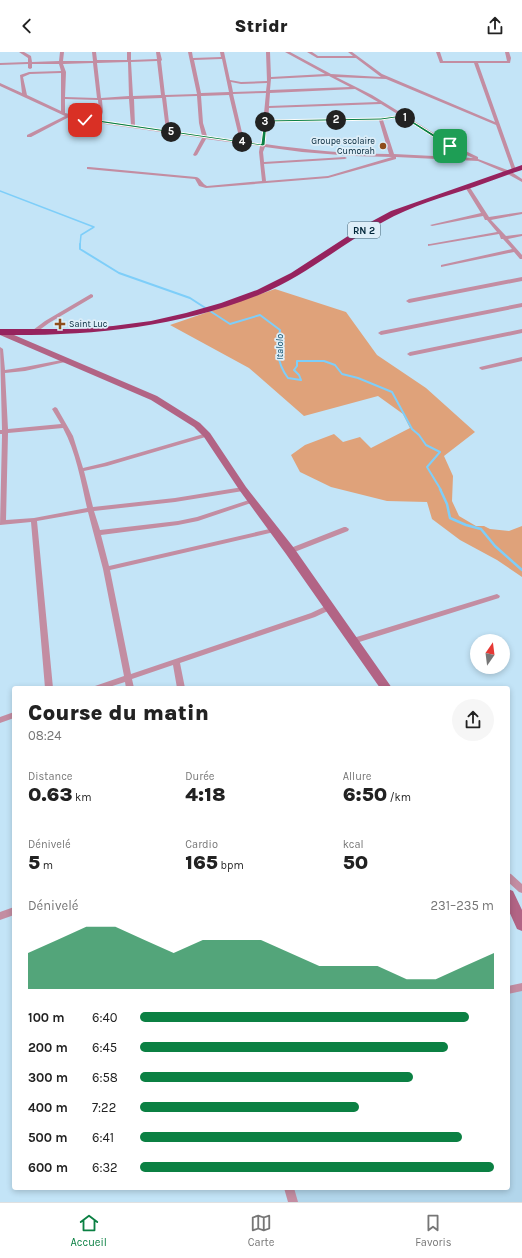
<!DOCTYPE html>
<html lang="fr">
<head>
<meta charset="utf-8">
<style>
	:root { --surface:#fff; --page:#f6f6f6; --text:#222; --muted:#767676; --line:#e0e0e0; --accent:#0b8043 }
	body { margin:0; font-family:Karla,sans-serif; background:var(--page); color:var(--text); height:100vh; display:flex; flex-direction:column; font-size:15px; white-space:nowrap }
	* { box-sizing:border-box; margin:0 }
	p { font-size:13px; color:var(--muted) }
	.icon { flex:none; width:22px; height:22px; fill:none; stroke:currentColor; stroke-width:2; stroke-linecap:round; stroke-linejoin:round }
	.map { position:relative; flex:1; overflow:hidden }
	.panel { position:absolute; left:12px; top:634px; width:498px; height:504px; display:flex; flex-direction:column; background:var(--surface); border-radius:4px; box-shadow:0 2px 6px #0003 }
	.panel>* { flex:none }
	.needle { width:26px; rotate:14deg }
	.buttons { position:absolute; left:470px; top:582px; display:grid; gap:8px }
	.buttons a { display:grid; place-items:center; width:40px; height:40px; border-radius:50%; background:var(--surface); box-shadow:0 2px 6px #0003; font-size:20px }
	.pin { position:absolute; display:grid; place-items:center; width:34px; height:34px; color:#fff; margin:-17px; border-radius:8px; box-shadow:0 2px 6px #0006 }
	.km { position:absolute; width:20px; height:20px; margin:-10px; border-radius:50%; background:#222; color:#fff; font-size:11px; line-height:20px; text-align:center }
	.round { display:grid; place-items:center; flex:none; width:42px; height:42px; border-radius:21px; background:var(--page) }
	.head { display:flex; align-items:center; justify-content:space-between; height:68px; padding:0 16px }
	h1 { font-size:22px; font-weight:800; line-height:30px }
	.metrics { display:grid; grid-template-columns:repeat(3,1fr); gap:6px; height:68px; padding:4px 16px }
	.metrics div { display:grid; align-content:center }
	.metrics b { font-size:20px; font-weight:800 }
	.metrics small { font-size:11px; font-weight:400 }
	.metrics p { font-size:11px }
	.chart { height:112px; padding:8px 16px }
	.chart p { display:flex; justify-content:space-between }
	.chart svg { width:100%; height:72px; margin-top:4px; fill:var(--accent); opacity:.7 }
	ul { padding:0 16px; list-style:none; font-size:13px }
	li { display:grid; grid-template-columns:64px 48px 1fr; align-items:center; height:30px }
	li i { height:10px; border-radius:5px; background:var(--accent) }
	header { display:flex; justify-content:space-between; align-items:center; height:52px; padding:0 16px; background:var(--surface); font-size:18px; font-weight:800 }
	.tab-bar { display:flex; justify-content:space-around; align-items:center; height:56px; border-top:1px solid var(--line); background:var(--surface); font-size:11px; color:var(--muted) }
	.tab-bar a { display:grid; justify-items:center; gap:2px }
	.tab-bar .current { color:var(--accent) }
	.map>svg:first-child { display:block }
	.built { fill:#b2d6eb }
	.green { fill:#dfa27a }
	.lines { fill:none; stroke-linecap:round; stroke-linejoin:round }
	.stream-far2 { stroke:#7ecef9; stroke-width:1.5 }
	.stream-far1 { stroke:#7ecef9; stroke-width:2 }
	.stream { stroke:#7ecef9; stroke-width:2.5 }
	.street { fill:#c38da2; fill-rule:evenodd }
	.secondary { fill:#b26485; fill-rule:evenodd }
	.highway { fill:#96235e; fill-rule:evenodd }
	.route { fill:#0b8043; stroke:#fff }
	.poi-dot { fill:#8f4d1b; stroke:#deeef8; stroke-width:1.5 }
	.labels { text-anchor:middle; stroke-width:3.5; stroke-linejoin:round; paint-order:stroke }
	.far-poi-label { font-size:9px; fill:#002538; stroke:#deeef8; text-anchor:end }
	.shield { fill:#deeef8; stroke:#436172; stroke-width:1 }
	.shield-label { font-size:10px; font-weight:bold; fill:#002538 }
	.far-water-label { font-size:10px; font-style:italic; fill:#004562; stroke:#deeef8 }
</style>
</head>
<body>
<header><svg class="icon" aria-label="back" viewBox="0 0 24 24"><path d="M15 5l-7 7 7 7"/></svg>Stridr<svg class="icon" aria-label="share" viewBox="0 0 24 24"><path d="M12 15V3M7 8l5-5 5 5M5 13v7h14v-7"/></svg></header>
<div class="map">
<svg width="522" height="1150" viewBox="0 0 522 1150">
	<rect width="100%" height="100%" fill="#c3e4f7"/>
	<!-- built -->
	<path class="built" d="M 522,936 L 522,1150 L 293,1150 L 290,1136 L 508,1136 L 508,940 Z"/>
	<!-- green -->
	<path class="green" d="M 275,237 L 346,260 L 377,303 L 426,336 L 475,380 L 444,404 L 453,424 L 452,449 L 459,464 L 476,474 L 484,474 L 490,477 L 509,479 L 522,474 L 522,525 L 497,508 L 460,488 L 432,467 L 427,450 L 387,449 L 331,435 L 300,420 L 291,403 L 305,393 L 334,382 L 343,390 L 360,385 L 371,396 L 410,376 L 403,362 L 378,344 L 304,364 L 249,316 L 170,273 Z"/>
	<g class="lines">
		<!-- stream-far2 -->
		<path class="stream-far2" d="M 0,139 L 94,175 L 81,183 L 80,193"/>
		<!-- stream-far1 -->
		<path class="stream-far1" d="M 80,192 L 80,197 L 119,221 L 190,246 L 230,272 L 260,263 L 280,278 C 277,297 276,310 288,326 L 301,328 L 299,323 L 294,318 L 297,314 L 297,309 L 324,309 L 335,313 L 342,322 L 358,326 L 392,340 L 412,377 L 419,383 L 426,393 L 440,400 L 427,415 L 441,438"/>
		<!-- stream -->
		<path class="stream" d="M 440,437 L 447,452 L 450,466 L 466,473 L 481,477 L 495,494 L 522,518"/>
		<!-- street -->
		<path class="street" d="M 19,0 L 24,0 L 31,4 L 32,10 L 59,9 L 60,0 L 64,0 L 63,9 L 93,9 L 92,0 L 96,0 L 97,8 L 127,8 L 127,0 L 131,0 L 131,8 L 157,7 L 156,0 L 160,0 L 162,8 L 161,9 L 165,43 L 197,42 L 188,0 L 192,0 L 193,6 L 221,5 L 220,0 L 224,0 L 230,28 L 241,30 L 267,29 L 266,0 L 270,0 L 271,25 L 325,22 L 285,0 L 290,0 L 331,22 L 381,25 L 356,6 L 317,6 L 307,0 L 312,0 L 318,4 L 353,4 L 348,0 L 352,0 L 382,22 L 495,70 L 474,11 L 440,11 L 436,0 L 440,0 L 443,9 L 507,9 L 505,0 L 509,0 L 511,6 L 510,11 L 478,11 L 516,118 L 514,119 L 512,118 L 496,73 L 386,27 L 336,25 L 372,43 L 453,93 L 478,105 L 478,107 L 510,119 L 522,127 L 522,130 L 506,121 L 478,109 L 396,105 L 396,107 L 328,126 L 206,136 L 199,134 L 195,127 L 87,117 L 87,115 L 89,115 L 196,125 C 201,126 202,132 207,134 L 262,129 L 259,100 L 260,94 L 206,87 L 197,103 L 195,104 L 193,103 L 202,86 L 98,71 L 69,65 L 31,85 L 27,85 L 27,83 L 65,64 L 0,34 L 0,31 L 22,41 L 20,23 L 29,20 L 61,19 L 59,12 L 32,12 L 32,16 L 30,17 L 28,16 L 28,12 L 0,13 L 0,11 L 28,10 L 28,6 ZM 222,7 L 229,40 L 201,41 L 194,8 ZM 157,9 L 161,43 L 133,44 L 131,10 ZM 128,10 L 129,44 L 101,46 L 97,11 ZM 93,11 L 97,46 L 65,45 L 66,20 L 63,12 ZM 61,21 L 61,59 L 27,43 L 23,25 L 30,22 ZM 329,24 L 350,35 L 270,38 L 271,27 ZM 231,30 L 241,32 L 267,31 L 266,39 L 233,40 ZM 355,37 L 378,50 L 269,54 L 270,41 ZM 266,41 L 261,92 L 244,89 L 233,42 ZM 229,43 L 240,89 L 207,84 L 203,71 L 201,44 ZM 197,44 L 199,71 L 202,84 L 170,79 L 166,45 ZM 162,46 L 166,78 L 135,74 L 134,47 ZM 65,47 L 98,48 L 99,60 L 96,68 L 65,61 ZM 129,47 L 131,73 L 100,69 L 103,60 L 102,48 ZM 381,52 L 399,63 L 381,66 L 268,68 L 269,56 ZM 402,65 L 449,95 L 473,106 L 394,102 L 383,68 ZM 379,68 L 389,102 C 348,102 307,98 265,92 L 268,70 ZM 265,95 L 302,100 L 353,104 L 392,105 L 328,124 L 266,129 L 264,112 L 345,107 L 347,106 L 345,105 L 264,110 L 263,100 Z
			M 465,134 L 469,134 L 489,165 L 522,160 L 522,162 L 491,168 L 506,184 L 522,182 L 522,184 L 508,187 L 522,203 L 522,207 L 520,207 L 514,200 L 441,215 L 441,213 L 512,197 L 503,187 L 501,187 L 499,182 L 428,194 L 428,192 L 430,192 L 497,180 L 487,168 L 485,168 L 483,164 L 432,174 L 430,173 L 481,161 L 465,135 Z
			M 522,225 L 522,229 L 409,251 L 406,249 L 409,247 Z
			M 91,242 L 93,243 L 93,245 L 49,271 L 34,282 L 32,283 L 29,281 L 45,269 Z
			M 522,251 L 522,255 L 381,283 L 378,281 L 381,279 Z
			M 522,277 L 522,281 L 410,304 L 407,302 L 410,300 Z
			M 0,295 L 3,297 L 5,318 L 25,315 L 67,307 L 67,309 L 65,310 L 25,319 L 5,321 L 8,377 L 61,372 L 52,357 L 55,355 L 57,356 L 73,384 L 83,416 L 104,411 L 207,381 L 210,383 L 209,384 L 107,414 L 84,419 L 93,455 L 175,446 L 243,435 L 246,437 L 243,439 L 175,450 L 94,459 L 100,478 L 178,469 L 197,465 L 252,447 L 255,449 L 254,450 L 198,469 L 178,473 L 101,483 L 109,514 L 274,476 L 277,478 L 274,480 L 110,518 L 131,622 L 311,561 L 328,553 L 332,553 L 333,555 L 332,557 L 315,565 L 180,611 L 185,636 L 177,636 L 173,613 L 132,627 L 134,636 L 126,636 L 125,630 L 106,636 L 94,636 L 95,634 L 124,624 L 103,517 L 88,460 L 37,469 L 53,636 L 45,636 L 31,470 L 0,473 L 2,384 L 2,382 L 0,382 L 0,378 L 2,378 ZM 63,376 C 76,400 81,429 87,456 L 34,466 L 6,468 L 8,381 Z
			M 522,305 L 522,309 L 482,318 L 479,316 L 480,315 Z
			M 344,475 L 346,475 L 349,477 L 348,479 L 292,501 L 288,501 L 287,499 L 288,497 Z
			M 497,542 L 500,544 L 499,546 L 353,592 L 349,589 L 350,587 Z
			M 14,660 L 14,666 L 0,671 L 0,665 Z
			M 508,821 L 511,822 L 522,832 L 522,841 L 519,840 L 508,830 Z
			M 14,855 L 14,863 L 0,868 L 0,860 Z
			M 522,931 L 522,939 L 508,942 L 508,934 Z
			M 284,1136 L 294,1136 L 298,1150 L 288,1150 Z"/>
		<!-- secondary -->
		<path class="secondary" d="M 0,277 L 157,344 L 200,371 L 210,381 L 246,435 L 294,496 L 392,636 L 380,636 L 286,502 L 240,439 L 204,385 L 194,375 L 151,348 L 0,283 Z
			M 508,837 L 513,839 L 522,858 L 522,879 L 517,877 L 508,857 Z"/>
		<!-- highway -->
		<path class="highway" d="M 522,113 L 522,118 C 506,123 490,129 474,135 C 443,145 411,154 383,170 C 341,192 306,224 261,242 C 177,276 90,284 0,283 L 0,277 L 75,277 L 113,274 L 151,269 L 186,261 L 221,251 L 257,238 L 291,221 L 365,173 L 391,159 Z"/>
	</g>
	<!-- route -->
	<path class="route" d="M 403,63 L 453,94 L 449,95 L 402,65 L 381,68 L 267,70 L 265,93 L 263,94 L 83,68 L 85,66 L 261,92 L 264,69 L 266,68 L 381,66 Z"/>
	<!-- markers -->
	<g class="poi-dot">
		<circle cx="383" cy="94" r="4"/>
		<path d="M58 266h4v4h4v4h-4v4h-4v-4h-4v-4h4z"/>
	</g>
	<g class="labels">
		<!-- far-poi labels -->
		<g class="far-poi-label">
			<text x="375" y="92">Groupe scolaire<tspan x="375" dy="10">Cumorah</tspan></text>
			<text x="69" y="275" text-anchor="start">Saint Luc</text>
		</g>
		<!-- shield labels -->
		<rect class="shield" x="348" y="170" width="32" height="16" rx="3"/>
		<g class="shield-label">
			<text x="364" y="182">RN 2</text>
		</g>
		<!-- far-water labels -->
		<g class="far-water-label">
			<text transform="translate(279 295) rotate(-90)" y="4">Italolo</text>
		</g>
	</g>
</svg>
<div class="buttons">
<a><svg class="needle" viewBox="-14 -14 28 28"><path d="M0-13l5 13h-10z" fill="#e53935"/><path d="M0 13l5-13h-10z" fill="#767676"/></svg></a>
</div>
<div class="pin" style="left:450px;top:94px;background:#1e9e55"><svg class="icon" aria-label="arrive" viewBox="0 0 24 24"><path d="M6 21V4h12l-3 4 3 4H6"/></svg></div>
<div class="pin" style="left:85px;top:68px;background:#d93025"><svg class="icon" aria-label="check" viewBox="0 0 24 24"><path d="M5 12l5 5 9-10"/></svg></div>
<b class="km" style="left:405px;top:66px">1</b>
<b class="km" style="left:336px;top:68px">2</b>
<b class="km" style="left:265px;top:70px">3</b>
<b class="km" style="left:242px;top:90px">4</b>
<b class="km" style="left:171px;top:80px">5</b>
<section class="panel">
<div class="head"><div><h1>Course du matin</h1><p>08:24</p></div><a class="round"><svg class="icon" aria-label="share" viewBox="0 0 24 24"><path d="M12 15V3M7 8l5-5 5 5M5 13v7h14v-7"/></svg></a></div>
<div class="metrics">
<div><p>Distance</p><b>0.63<small> km</small></b></div>
<div><p>Durée</p><b>4:18</b></div>
<div><p>Allure</p><b>6:50<small> /km</small></b></div>
</div>
<div class="metrics">
<div><p>Dénivelé</p><b>5<small> m</small></b></div>
<div><p>Cardio</p><b>165<small> bpm</small></b></div>
<div><p>kcal</p><b>50</b></div>
</div>
<div class="chart"><p><span>Dénivelé</span>231–235 m</p>
<svg viewBox="0 0 160 44" preserveAspectRatio="none"><path d="M0 44V22L10 14L20 6L30 6L40 14L50 22L60 14L70 14L80 14L90 22L100 30L110 30L120 30L130 38L140 38L150 30L160 22V44z"/></svg>
</div>
<ul>
<li><b>100 m</b>6:40<i style="width:93%"></i></li>
<li><b>200 m</b>6:45<i style="width:87%"></i></li>
<li><b>300 m</b>6:58<i style="width:77%"></i></li>
<li><b>400 m</b>7:22<i style="width:62%"></i></li>
<li><b>500 m</b>6:41<i style="width:91%"></i></li>
<li><b>600 m</b>6:32<i style="width:100%"></i></li>
</ul>
</section>
</div>
<nav class="tab-bar">
<a class="current"><svg class="icon" aria-label="home" viewBox="0 0 24 24"><path d="M3 11l9-7 9 7M6 9v11h12V9"/></svg>Accueil</a>
<a><svg class="icon" aria-label="map" viewBox="0 0 24 24"><path d="M3 6l6-2 6 2 6-2v14l-6 2-6-2-6 2zM9 4v14M15 6v14"/></svg>Carte</a>
<a><svg class="icon" aria-label="saved" viewBox="0 0 24 24"><path d="M7 4h10v16l-5-4-5 4z"/></svg>Favoris</a>
</nav>
</body>
</html>
